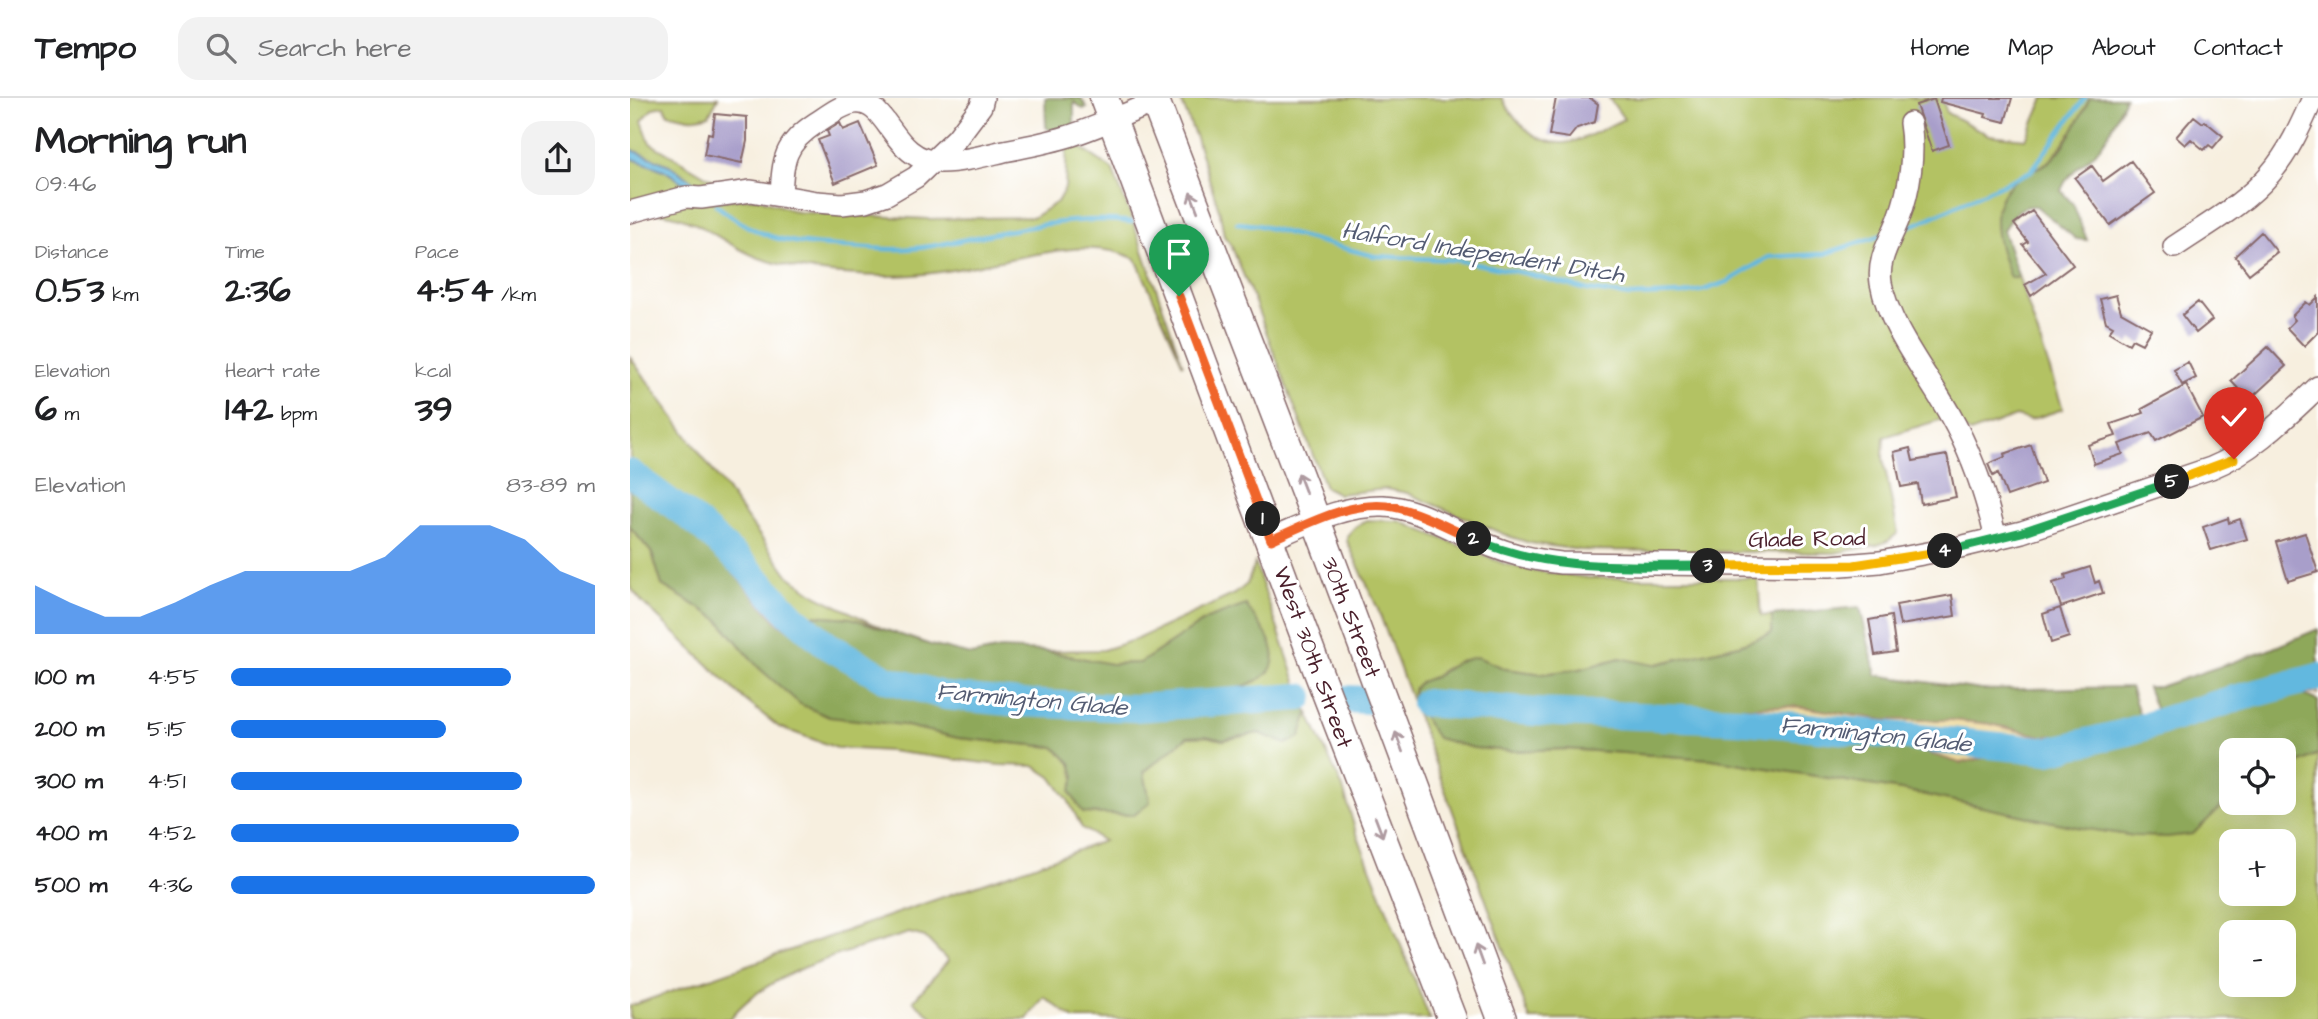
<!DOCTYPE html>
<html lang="en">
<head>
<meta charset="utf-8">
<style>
	:root { --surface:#fff; --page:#f2f2f2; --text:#202124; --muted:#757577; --line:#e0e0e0; --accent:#1a73e8 }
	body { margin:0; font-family:"Architects Daughter",sans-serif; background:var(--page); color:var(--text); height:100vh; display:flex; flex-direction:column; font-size:26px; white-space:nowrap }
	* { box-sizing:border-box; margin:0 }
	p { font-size:23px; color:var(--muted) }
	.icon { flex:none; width:38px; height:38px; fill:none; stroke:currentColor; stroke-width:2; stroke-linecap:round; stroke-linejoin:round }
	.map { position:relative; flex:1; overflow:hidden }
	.details { display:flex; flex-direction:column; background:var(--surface); width:630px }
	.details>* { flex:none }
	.controls { position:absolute; left:1589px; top:640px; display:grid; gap:14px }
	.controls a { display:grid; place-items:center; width:77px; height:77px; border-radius:14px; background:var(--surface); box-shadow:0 7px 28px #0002; font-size:35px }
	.pin { position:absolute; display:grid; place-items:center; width:60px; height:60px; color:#fff; margin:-72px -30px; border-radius:50% 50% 50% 0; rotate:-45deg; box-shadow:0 0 7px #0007 }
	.pin .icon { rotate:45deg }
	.km { position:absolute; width:35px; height:35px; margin:-18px; border-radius:50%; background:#222; color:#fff; font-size:19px; line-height:35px; text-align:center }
	.round { display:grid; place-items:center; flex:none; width:74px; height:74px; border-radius:21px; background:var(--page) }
	.overview { display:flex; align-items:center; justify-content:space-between; height:119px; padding:0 35px }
	h1 { font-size:38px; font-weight:700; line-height:52px }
	.stats { display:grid; grid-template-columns:repeat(3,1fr); gap:10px; height:119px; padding:7px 35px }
	.stats div { display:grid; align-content:center }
	.stats b { font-size:35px; font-weight:700 }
	.stats small { font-size:19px; font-weight:400 }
	.stats p { font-size:19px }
	.chart { height:196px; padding:14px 35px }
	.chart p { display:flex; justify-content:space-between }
	.chart svg { width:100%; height:126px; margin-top:7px; fill:var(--accent); opacity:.7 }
	ul { padding:0 35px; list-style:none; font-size:23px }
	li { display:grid; grid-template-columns:112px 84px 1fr; align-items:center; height:52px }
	li i { height:18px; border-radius:9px; background:var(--accent) }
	header { display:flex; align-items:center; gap:42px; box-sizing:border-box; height:98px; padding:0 35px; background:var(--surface); border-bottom:2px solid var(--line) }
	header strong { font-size:33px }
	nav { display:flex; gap:38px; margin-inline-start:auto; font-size:24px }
	.search { width:490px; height:63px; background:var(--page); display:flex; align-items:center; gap:18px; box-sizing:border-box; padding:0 24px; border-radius:21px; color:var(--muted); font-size:26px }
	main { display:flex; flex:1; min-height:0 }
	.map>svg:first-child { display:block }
	.green { fill:#b3c264; stroke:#7e7048; stroke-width:2; fill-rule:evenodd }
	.forest { fill:#8ea85a; stroke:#6c6442; stroke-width:2 }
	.sand { fill:#eeda9e; stroke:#9c7c64; stroke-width:2 }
	.water { fill:#62b8df; stroke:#566c85; stroke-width:2 }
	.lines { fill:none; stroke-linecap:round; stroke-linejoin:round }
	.stream { stroke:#62b8df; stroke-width:4.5 }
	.river { stroke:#62b8df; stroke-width:28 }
	.building { fill:#a89eca }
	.minor-casing { stroke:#87686a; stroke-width:24 }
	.major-casing { stroke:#87686a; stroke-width:31 }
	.minor { stroke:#fff; stroke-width:21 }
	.major { stroke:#fff; stroke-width:28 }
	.oneway { stroke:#ae9aa0 }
	.split-1-casing { stroke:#fff; stroke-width:14 }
	.split-2-casing { stroke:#fff; stroke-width:14 }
	.split-3-casing { stroke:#fff; stroke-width:14 }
	.split-4-casing { stroke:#fff; stroke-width:14 }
	.split-5-casing { stroke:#fff; stroke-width:14 }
	.split-6-casing { stroke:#fff; stroke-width:14 }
	.split-1 { stroke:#f0652b; stroke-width:9 }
	.split-2 { stroke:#f0652b; stroke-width:9 }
	.split-3 { stroke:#22a559; stroke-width:9 }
	.split-4 { stroke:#f5b400; stroke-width:9 }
	.split-5 { stroke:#22a559; stroke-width:9 }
	.split-6 { stroke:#f5b400; stroke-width:9 }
	.labels { text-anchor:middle; stroke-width:6; stroke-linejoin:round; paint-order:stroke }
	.street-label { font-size:23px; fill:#4a1f2b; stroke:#fff }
	.water-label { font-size:24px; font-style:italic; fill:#545c73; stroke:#fff }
</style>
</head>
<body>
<header>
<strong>Tempo</strong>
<div class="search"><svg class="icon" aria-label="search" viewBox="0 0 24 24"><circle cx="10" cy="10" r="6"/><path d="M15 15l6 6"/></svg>Search here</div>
<nav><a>Home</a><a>Map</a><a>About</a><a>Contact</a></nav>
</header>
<main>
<section class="details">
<div class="overview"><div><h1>Morning run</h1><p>09:46</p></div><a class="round"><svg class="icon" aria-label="share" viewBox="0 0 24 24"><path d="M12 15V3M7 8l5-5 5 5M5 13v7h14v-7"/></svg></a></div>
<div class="stats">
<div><p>Distance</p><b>0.53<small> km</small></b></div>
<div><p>Time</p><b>2:36</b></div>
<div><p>Pace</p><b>4:54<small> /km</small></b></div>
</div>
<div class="stats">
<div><p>Elevation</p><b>6<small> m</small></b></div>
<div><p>Heart rate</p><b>142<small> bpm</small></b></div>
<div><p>kcal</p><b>39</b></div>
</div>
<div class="chart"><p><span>Elevation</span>83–89 m</p>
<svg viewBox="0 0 160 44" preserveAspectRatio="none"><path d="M0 44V27L10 33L20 38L30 38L40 33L50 27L60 22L70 22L80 22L90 22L100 17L110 6L120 6L130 6L140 11L150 22L160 27V44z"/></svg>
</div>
<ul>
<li><b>100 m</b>4:55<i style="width:77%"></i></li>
<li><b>200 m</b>5:15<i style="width:59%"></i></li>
<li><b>300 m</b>4:51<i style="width:80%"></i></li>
<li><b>400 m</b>4:52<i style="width:79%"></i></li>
<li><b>500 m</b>4:36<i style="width:100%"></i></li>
</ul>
</section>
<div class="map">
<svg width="1688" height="921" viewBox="0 0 1688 921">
	<rect width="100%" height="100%" fill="#fff"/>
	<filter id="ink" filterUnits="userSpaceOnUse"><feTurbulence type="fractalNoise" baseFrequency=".0143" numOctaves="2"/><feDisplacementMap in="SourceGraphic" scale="14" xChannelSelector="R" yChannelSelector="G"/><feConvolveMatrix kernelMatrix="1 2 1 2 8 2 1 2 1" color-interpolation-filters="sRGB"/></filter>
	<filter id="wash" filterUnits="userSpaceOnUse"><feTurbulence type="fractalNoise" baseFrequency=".00686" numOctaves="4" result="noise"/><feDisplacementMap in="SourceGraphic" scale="28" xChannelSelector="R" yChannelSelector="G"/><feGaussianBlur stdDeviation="1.57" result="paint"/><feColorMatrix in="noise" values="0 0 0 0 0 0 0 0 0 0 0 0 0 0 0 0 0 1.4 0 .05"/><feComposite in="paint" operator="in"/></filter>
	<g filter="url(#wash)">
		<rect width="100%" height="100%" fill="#f7efdf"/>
		<!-- green -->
		<path class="green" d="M 0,0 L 88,0 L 79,17 C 56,24 59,18 38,16 L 34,8 L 23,10 L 12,23 L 20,45 L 88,85 L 77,93 L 39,67 L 0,51 Z
			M 550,0 L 872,0 C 878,13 885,20 895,30 C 930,61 958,37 994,21 L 979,0 L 1312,0 L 1317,15 L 1359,37 L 1396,41 L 1414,0 L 1460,0 L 1446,28 L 1420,63 L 1389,79 L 1366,111 L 1386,180 L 1388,177 L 1433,311 L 1400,322 L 1386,318 L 1340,335 L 1316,320 L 1254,339 L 1253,360 L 1268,435 L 1258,443 L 1248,447 L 1205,455 L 950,452 L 900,445 L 878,438 L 777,395 L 756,391 L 709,396 L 695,389 L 624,202 L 601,147 L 594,138 L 590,115 L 566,40 Z
			M 437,46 L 448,48 L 482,71 L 502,121 L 553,267 L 506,161 C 464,141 420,154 375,162 C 335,170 294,179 253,178 C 213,177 171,174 132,161 C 95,149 65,115 25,115 L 45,105 L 128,100 L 167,114 L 298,121 L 404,119 L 427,104 L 435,90 Z
			M 0,60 L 34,72 L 68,95 L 0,110 Z
			M 0,259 L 159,478 L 187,498 L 250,529 L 221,520 L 167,516 L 135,476 L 79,423 L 0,363 Z
			M 736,422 L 769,423 L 875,466 L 899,472 L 960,480 L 1128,480 L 1131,518 L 1142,517 L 1142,535 L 1109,547 L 1022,567 L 990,560 L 950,571 L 913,576 L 876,571 L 847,559 L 814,571 L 804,579 L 790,584 L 784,591 L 783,599 L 807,640 L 844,650 L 884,653 L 935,651 L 1082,661 L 1277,693 L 1451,730 L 1505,738 L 1601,699 L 1601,705 L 1654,705 L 1654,672 L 1688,656 L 1688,921 L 900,921 L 747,509 L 717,443 L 717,438 L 725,429 ZM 1601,744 L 1654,744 L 1654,796 L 1601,796 ZM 1601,835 L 1654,835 L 1654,887 L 1601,887 Z
			M 0,429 L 22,455 L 32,487 L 88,521 L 129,570 L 273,627 L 328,640 L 424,649 L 441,665 L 453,715 L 504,717 L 520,704 L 514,674 L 557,639 L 576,638 L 593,642 L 629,635 L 670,639 L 678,615 L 713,690 L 725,731 L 800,921 L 444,921 L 414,899 L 397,921 L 305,921 L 283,903 L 318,863 L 295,839 L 279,835 C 222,853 137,872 100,921 L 0,921 L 0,908 L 474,743 L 452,730 L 438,702 L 421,679 L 404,668 L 369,667 L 259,653 L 207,650 L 149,629 L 115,602 L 13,505 L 0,489 Z
			M 625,465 L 669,592 L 596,595 L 632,580 L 577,521 L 510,565 L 480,566 L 415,553 L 473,552 L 507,541 L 605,496 L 617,486 Z"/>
		<!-- forest -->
		<path class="forest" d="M 415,0 L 451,0 L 457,10 L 453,11 L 444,4 L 444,28 L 421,33 L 416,29 Z
			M 1460,0 L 1495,0 C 1487,17 1482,34 1470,49 C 1457,65 1438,72 1431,93 L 1443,106 L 1457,142 L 1446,141 L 1406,108 C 1387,107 1382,119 1373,132 L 1388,177 L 1386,180 L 1380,180 C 1367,145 1352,103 1391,78 C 1399,72 1411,70 1420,63 C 1436,50 1450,19 1460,0 Z
			M 0,385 L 40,411 L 68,435 L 147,524 L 235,582 L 332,610 L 383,616 L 523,615 L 572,610 L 654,608 L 672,603 L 678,615 L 670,639 L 656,646 L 629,635 L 593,642 L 576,638 L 557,639 L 514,674 L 520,704 L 504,717 L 453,715 L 440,694 L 445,679 L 441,665 L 424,649 L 328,640 L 273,627 L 199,619 L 170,606 L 129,570 L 88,521 L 32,487 L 22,455 L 0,429 Z
			M 616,507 C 627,523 650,548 642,568 C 638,579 626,583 617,587 C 549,615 473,599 402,595 C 362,593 308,593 270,581 C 233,568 198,539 167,516 L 221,520 L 301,547 L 341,557 L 371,551 L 415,553 L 481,566 L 510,565 L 577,521 Z
			M 1230,509 L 1246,577 L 1352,592 L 1500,589 L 1511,621 L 1488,630 L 1448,638 L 1411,638 L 1360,626 L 1321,622 L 1253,622 L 1172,609 L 1143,608 L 1054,613 L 916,608 L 804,600 L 795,605 L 803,611 L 825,616 L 942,624 L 1151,631 L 1209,637 L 1265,645 L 1330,665 L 1362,658 L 1425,659 L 1600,609 L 1672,596 L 1688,603 L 1688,656 L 1654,672 L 1654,653 L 1601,653 L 1601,699 L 1563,736 L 1537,739 L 1505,738 L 1451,730 L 1277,693 L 1082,661 L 935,651 L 884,653 L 844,650 L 807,640 L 788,611 L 783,599 L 784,591 L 790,584 L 804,579 L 829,563 L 847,559 L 876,571 L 913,576 L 950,571 L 990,560 L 1023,567 L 1109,547 L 1142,535 L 1142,517 Z
			M 1688,531 L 1688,566 L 1527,616 L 1517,589 L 1529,589 L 1636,553 Z"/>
		<!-- sand -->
		<path class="sand" d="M 0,363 L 79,423 L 135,476 L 167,516 L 231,560 L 271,581 L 353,594 L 402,595 L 508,604 L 596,595 L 669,592 L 672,603 L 654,608 L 572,610 L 523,615 L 383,616 L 305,606 L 235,582 L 147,524 L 68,435 L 40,411 L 0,385 Z
			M 1688,566 L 1688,596 L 1672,596 L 1600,609 L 1425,659 L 1362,658 L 1330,665 L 1265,645 L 1209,637 L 1151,631 L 942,624 L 825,616 L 803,611 L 795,605 L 804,600 L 816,599 L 916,608 L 1003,611 L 1054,613 L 1143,608 L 1172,609 L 1253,622 L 1321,622 L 1360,626 L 1411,638 L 1448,638 L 1488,630 L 1555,606 Z"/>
		<!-- water -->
		<path class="water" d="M 0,51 L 39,67 L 77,93 L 68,95 L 34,72 L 0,60 Z"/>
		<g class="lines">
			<!-- stream -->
			<path class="stream" d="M 86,107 C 128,140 153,145 205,148 C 237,150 269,154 301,148 C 367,137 434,115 502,124
				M 607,125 L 627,127 L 744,158 L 826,162 L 894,175 L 958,192 L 1001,198 L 1053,196 L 1074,192 L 1097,184 L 1139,159 L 1194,156 L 1256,136
				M 1274,130 L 1291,124 L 1401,73 L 1455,0"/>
			<!-- river -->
			<path class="river" d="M 0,375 L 65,423 L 113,466 L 159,515 L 197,547 L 256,581 L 316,598 L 390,605 L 504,610 L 670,599
				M 710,601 L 740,602
				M 795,605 L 906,614 L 1107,622 L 1419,653 L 1494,635 L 1604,601 L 1688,579"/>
		</g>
		<g id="blocks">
			<!-- building -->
			<path class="building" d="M 926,0 L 960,0 L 968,6 L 965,24 L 947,30 L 939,40 L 919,37 Z
				M 1311,0 L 1382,0 L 1375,24 L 1355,19 L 1356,16 L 1310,4 Z
				M 1304,1 L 1319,47 L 1302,53 L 1286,7 Z
				M 85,16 L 117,19 L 117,43 L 112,65 L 74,57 L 78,35 L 82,36 Z
				M 1564,18 L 1573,25 L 1575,23 L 1593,38 L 1583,50 L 1579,47 L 1574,52 L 1561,41 L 1555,47 L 1546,39 Z
				M 210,25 L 213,32 L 230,25 L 248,67 L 205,85 L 188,42 L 199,38 L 197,33 Z
				M 1501,63 L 1525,95 L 1480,127 L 1445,80 L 1462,68 L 1473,83 Z
				M 1402,113 L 1443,167 L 1401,198 L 1395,187 L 1416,175 L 1393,147 L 1398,144 L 1384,126 Z
				M 1631,134 L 1647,154 L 1619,176 L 1605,158 Z
				M 1486,197 L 1491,214 L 1521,231 L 1512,246 L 1502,241 L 1499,246 L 1479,234 L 1483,228 L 1476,224 L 1470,201 Z
				M 1688,199 L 1688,234 L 1674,248 L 1657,230 L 1665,222 L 1662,218 L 1676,204 L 1680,207 Z
				M 1568,204 L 1582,222 L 1566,235 L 1552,217 Z
				M 1638,249 L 1656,268 L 1619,302 L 1601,283 Z
				M 1558,264 L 1566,280 L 1552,287 L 1544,272 Z
				M 1556,287 L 1573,319 L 1526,343 L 1521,335 L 1489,346 L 1493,356 L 1464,366 L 1458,347 L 1486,338 L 1481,326 L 1514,315 L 1512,311 Z
				M 1401,347 L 1414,385 L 1377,398 L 1368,375 L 1363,378 L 1358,366 L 1375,359 L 1374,356 Z
				M 1280,350 L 1283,363 L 1317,357 L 1326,399 L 1291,406 L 1288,386 L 1271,389 L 1264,354 Z
				M 1598,420 L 1599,425 L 1610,421 L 1617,441 L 1581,452 L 1573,429 Z
				M 1675,435 L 1688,474 L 1658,483 L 1646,444 Z
				M 1460,469 L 1465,485 L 1469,483 L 1473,495 L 1431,509 L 1423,485 L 1436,481 L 1435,477 Z
				M 1322,497 L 1325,518 L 1270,527 L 1266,507 Z
				M 1430,510 L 1439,539 L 1421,545 L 1413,516 Z
				M 1261,518 L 1266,554 L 1245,557 L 1239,522 Z"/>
		</g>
	</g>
	<g filter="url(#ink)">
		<use href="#blocks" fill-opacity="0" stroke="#87686a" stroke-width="2"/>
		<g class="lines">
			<defs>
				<path id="minor" d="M 1280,25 C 1285,55 1280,91 1269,120 C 1261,142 1247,160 1251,185 C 1259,230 1298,277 1320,317 C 1342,356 1356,397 1366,441
					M 151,97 C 153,61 154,46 186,25 C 197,18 211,7 224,5 C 259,0 261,64 311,64 C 332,64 353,58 374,53 C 395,49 416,45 436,39 C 467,30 496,15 526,4
					M 0,114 L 56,99 L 71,100 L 121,93 L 187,104 L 212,106 L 236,103 L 257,96 L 286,79 L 327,40 L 351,8 L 353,0
					M 1544,149 C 1576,127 1615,106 1640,76 C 1659,54 1671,27 1683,0
					M 641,441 C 677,426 713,407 753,408 C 786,409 819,431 849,443 C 875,455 903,462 931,465 L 1200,468 L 1250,464 L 1330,449 L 1392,434 L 1581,370 C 1623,353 1655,320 1688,289"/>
				<path id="major" d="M 474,0 L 689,576 L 822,921
					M 524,0 L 686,422 L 872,921"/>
			</defs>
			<!-- minor casing -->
			<use href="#minor" class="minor-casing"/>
			<!-- major casing -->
			<use href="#major" class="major-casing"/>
			<!-- minor -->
			<use href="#minor" class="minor"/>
			<!-- major -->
			<use href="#major" class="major"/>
		</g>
		<!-- one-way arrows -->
		<defs><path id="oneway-shaft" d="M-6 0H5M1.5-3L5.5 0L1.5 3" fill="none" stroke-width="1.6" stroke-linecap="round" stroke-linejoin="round" transform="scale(1.75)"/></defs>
		<g class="oneway">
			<use href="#oneway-shaft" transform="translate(564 104) rotate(-111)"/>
			<use href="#oneway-shaft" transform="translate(672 385) rotate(-111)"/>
			<use href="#oneway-shaft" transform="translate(769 644) rotate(-110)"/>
			<use href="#oneway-shaft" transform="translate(749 729) rotate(69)"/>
			<use href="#oneway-shaft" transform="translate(849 857) rotate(-110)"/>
		</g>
	</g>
	<g class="lines" filter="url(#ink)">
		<defs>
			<path id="split-1" d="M 549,198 L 633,421"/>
			<path id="split-2" d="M 633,421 L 641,442 C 678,426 722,401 764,409 C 792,415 818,430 844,441"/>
			<path id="split-3" d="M 844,441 C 918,474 999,468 1078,468"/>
			<path id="split-4" d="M 1078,468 L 1224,467 L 1315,453"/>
			<path id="split-5" d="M 1315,453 L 1392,434 L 1542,384"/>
			<path id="split-6" d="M 1542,384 L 1604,361"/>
		</defs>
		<!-- split-1 casing -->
		<use href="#split-1" class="split-1-casing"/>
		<!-- split-2 casing -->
		<use href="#split-2" class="split-2-casing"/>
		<!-- split-3 casing -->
		<use href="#split-3" class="split-3-casing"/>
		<!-- split-4 casing -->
		<use href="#split-4" class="split-4-casing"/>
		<!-- split-5 casing -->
		<use href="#split-5" class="split-5-casing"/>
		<!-- split-6 casing -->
		<use href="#split-6" class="split-6-casing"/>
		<!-- split-1 -->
		<use href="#split-1" class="split-1"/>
		<!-- split-2 -->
		<use href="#split-2" class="split-2"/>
		<!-- split-3 -->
		<use href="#split-3" class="split-3"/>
		<!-- split-4 -->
		<use href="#split-4" class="split-4"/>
		<!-- split-5 -->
		<use href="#split-5" class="split-5"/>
		<!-- split-6 -->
		<use href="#split-6" class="split-6"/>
	</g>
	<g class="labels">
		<!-- street labels -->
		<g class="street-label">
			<text transform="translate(1177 440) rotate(-1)" y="8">Glade Road</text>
			<text transform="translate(722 519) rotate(69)" y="8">30th Street</text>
			<text transform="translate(684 559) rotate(70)" y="8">West 30th Street</text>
		</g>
		<!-- water labels -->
		<g class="water-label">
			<text transform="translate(853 154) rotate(9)" y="8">Halford Independent Ditch</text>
			<text transform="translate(402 601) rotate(5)" y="8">Farmington Glade</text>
			<text transform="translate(1246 636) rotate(6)" y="8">Farmington Glade</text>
		</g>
	</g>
</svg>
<div class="controls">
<a><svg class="icon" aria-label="locate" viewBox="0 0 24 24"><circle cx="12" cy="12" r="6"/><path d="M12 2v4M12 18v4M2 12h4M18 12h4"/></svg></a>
<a>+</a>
<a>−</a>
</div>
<div class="pin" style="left:549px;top:198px;background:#1e9e55"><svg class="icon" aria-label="arrive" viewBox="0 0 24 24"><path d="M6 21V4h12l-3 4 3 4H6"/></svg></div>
<div class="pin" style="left:1604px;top:361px;background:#d93025"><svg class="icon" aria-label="check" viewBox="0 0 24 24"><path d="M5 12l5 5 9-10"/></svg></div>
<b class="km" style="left:633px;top:421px">1</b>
<b class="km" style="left:844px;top:441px">2</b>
<b class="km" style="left:1078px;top:468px">3</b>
<b class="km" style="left:1315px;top:453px">4</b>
<b class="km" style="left:1542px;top:384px">5</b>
</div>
</main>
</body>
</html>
